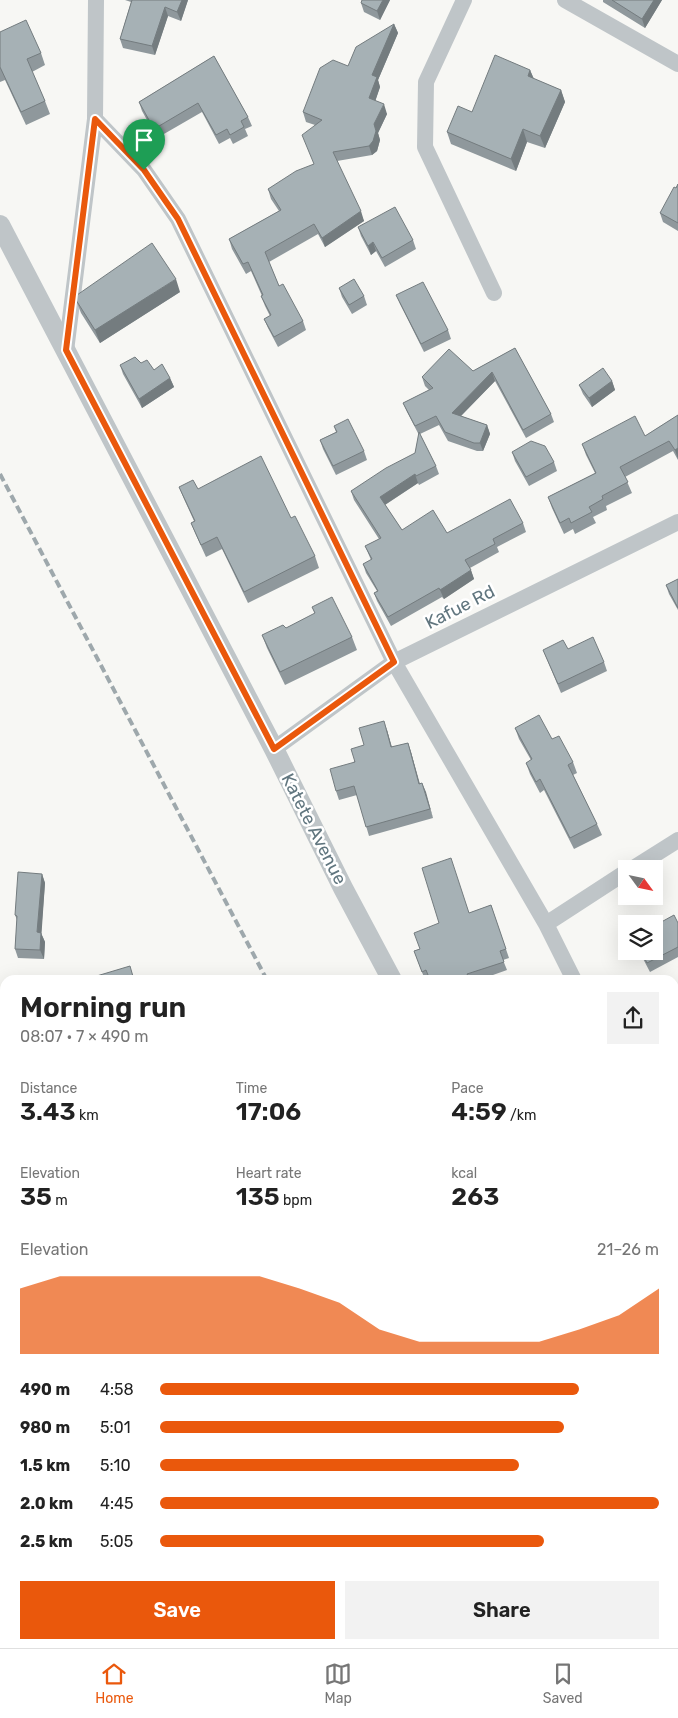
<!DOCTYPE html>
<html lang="en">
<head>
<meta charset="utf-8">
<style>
	:root { --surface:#fff; --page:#f2f2f2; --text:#222; --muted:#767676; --line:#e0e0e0; --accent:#ea580c }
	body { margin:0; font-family:Rubik,sans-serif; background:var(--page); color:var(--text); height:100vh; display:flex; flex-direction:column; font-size:19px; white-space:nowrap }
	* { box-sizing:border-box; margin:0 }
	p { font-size:16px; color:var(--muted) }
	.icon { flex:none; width:28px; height:28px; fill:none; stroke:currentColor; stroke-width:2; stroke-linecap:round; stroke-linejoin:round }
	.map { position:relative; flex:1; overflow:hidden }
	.side { position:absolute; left:0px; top:975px; width:679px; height:674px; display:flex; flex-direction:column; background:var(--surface); border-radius:15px 15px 0 0; box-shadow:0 5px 20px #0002 }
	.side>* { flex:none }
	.needle { width:32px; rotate:123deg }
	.tools { position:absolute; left:618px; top:860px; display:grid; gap:10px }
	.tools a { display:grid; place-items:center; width:45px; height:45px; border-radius:0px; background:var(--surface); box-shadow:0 5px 20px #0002; font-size:25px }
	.pin { position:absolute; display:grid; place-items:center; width:42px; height:42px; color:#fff; margin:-51px -21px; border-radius:50% 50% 50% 0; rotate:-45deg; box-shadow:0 0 5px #0007 }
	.pin .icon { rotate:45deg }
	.round { display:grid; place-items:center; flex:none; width:52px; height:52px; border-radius:0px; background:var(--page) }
	.headline { display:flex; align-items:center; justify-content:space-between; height:85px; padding:0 20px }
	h1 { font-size:28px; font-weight:600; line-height:38px }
	.metrics { display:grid; grid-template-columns:repeat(3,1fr); gap:8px; height:85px; padding:5px 20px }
	.metrics div { display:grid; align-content:center }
	.metrics b { font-size:25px; font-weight:600 }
	.metrics small { font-size:14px; font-weight:400 }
	.metrics p { font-size:14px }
	.chart { height:140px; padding:10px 20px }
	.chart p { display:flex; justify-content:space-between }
	.chart svg { width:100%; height:90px; margin-top:5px; fill:var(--accent); opacity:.7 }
	.action { display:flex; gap:10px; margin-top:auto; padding:10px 20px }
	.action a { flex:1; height:58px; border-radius:0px; background:var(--accent); color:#fff; font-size:20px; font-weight:600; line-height:58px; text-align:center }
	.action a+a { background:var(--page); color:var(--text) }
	ul { padding:0 20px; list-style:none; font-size:16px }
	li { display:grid; grid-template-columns:80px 60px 1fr; align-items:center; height:38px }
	li i { height:12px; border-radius:6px; background:var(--accent) }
	.dock { display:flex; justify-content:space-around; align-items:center; height:70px; border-top:1px solid var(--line); background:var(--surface); font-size:14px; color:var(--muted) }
	.dock a { display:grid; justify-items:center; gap:2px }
	.dock .active { color:var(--accent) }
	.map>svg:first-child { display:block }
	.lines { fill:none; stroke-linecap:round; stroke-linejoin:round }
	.minor { stroke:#bfc5c8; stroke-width:16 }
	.tertiary { stroke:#bfc5c8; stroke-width:20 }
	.rail { stroke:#9ea8ac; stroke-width:4; stroke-dasharray:8 4; stroke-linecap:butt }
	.wall { fill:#8f989c }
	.shaded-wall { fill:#747c7f }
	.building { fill:#a6b1b5; stroke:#747c7f }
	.route-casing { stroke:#fff; stroke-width:10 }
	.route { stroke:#ea580c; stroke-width:6 }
	.labels { text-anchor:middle; stroke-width:5; stroke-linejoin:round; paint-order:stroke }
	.street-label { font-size:18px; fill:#61767f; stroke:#fff }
</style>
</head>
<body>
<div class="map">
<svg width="678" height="1648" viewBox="0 0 678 1648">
	<rect width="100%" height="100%" fill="#f7f7f4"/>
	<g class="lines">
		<!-- minor -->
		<path class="minor" d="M 464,0 L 426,82 L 425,147 L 494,293
			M 565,0 L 678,64
			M 95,119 L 144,170 L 178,219 L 394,662 L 546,924 L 574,980
			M 66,351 L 95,119 L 96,0
			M 274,749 L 394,662 L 678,522
			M 632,869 L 678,840
			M 546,924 L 626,872
			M 674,1181 L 678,1190
			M 0,1206 L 5,1205
			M 674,1265 L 678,1262
			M 0,1278 L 5,1285
			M 0,1538 L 5,1543
			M 0,1614 L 5,1610
			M 69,1644 L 71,1648
			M 252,1644 L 254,1648"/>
		<!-- tertiary -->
		<path class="tertiary" d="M 0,225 L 274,749 L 343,888 L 392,980
			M 674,1532 L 678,1541"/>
		<!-- rail -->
		<path class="rail" d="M 0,474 L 267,980
			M 535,1644 L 536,1648"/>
	</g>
	<!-- wall -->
	<path class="wall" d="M 125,0 L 188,0 L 181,21 L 168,16 L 155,55 L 123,48 L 120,39 L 131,2 Z
		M 390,0 L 380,20 L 364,12 L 361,3 Z
		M 603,0 L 662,0 L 645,28 L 603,2 Z
		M 394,24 L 398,33 L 378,80 L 380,87 L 375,101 L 387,114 L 378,133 L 380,140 L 377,151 L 372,155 L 337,161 L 364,221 L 325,247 L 318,234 L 269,262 L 279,286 L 303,321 L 306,330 L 278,347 L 268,328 L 264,319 L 270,316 L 265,306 L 261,296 L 262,296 L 251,271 L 246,274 L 232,249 L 229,239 L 279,211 L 271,199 L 268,189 L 314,164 L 315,125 L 306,122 L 303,112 L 348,66 Z
		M 0,32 L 41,53 L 45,65 L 32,72 L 45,101 L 50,114 L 26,125 L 5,80 L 0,82 Z
		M 214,56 L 248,117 L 252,126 L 245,129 L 248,136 L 233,144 L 230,138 L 219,144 L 202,112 L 157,138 L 142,111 L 139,102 Z
		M 530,70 L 534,79 L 561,90 L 565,102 L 545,148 L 527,142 L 516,171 L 451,144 L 447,132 L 472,112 Z
		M 678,184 L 678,231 L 663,222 L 660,213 Z
		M 358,227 L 413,240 L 416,249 L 385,267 L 376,251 L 371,255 L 361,236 Z
		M 339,288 L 364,296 L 367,305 L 352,314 L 342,297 Z
		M 180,292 L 100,343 L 81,313 L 76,300 Z
		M 396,295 L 448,330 L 451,339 L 424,352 L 400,304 Z
		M 515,348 L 551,414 L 554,422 L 526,438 L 495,381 L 461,416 L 487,425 L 490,434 L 483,451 L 477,451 L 448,441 L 439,425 L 420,434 L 436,466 L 439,474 L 419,485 L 418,483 L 385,505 L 402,530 L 447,533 L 523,523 L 526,532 L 497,547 L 499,552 L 470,568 L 474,579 L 444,599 L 442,597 L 391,626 L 377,601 L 374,593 L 377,591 L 366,573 L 363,564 L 371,560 L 365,546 L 379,539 L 354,500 L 351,491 L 415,453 L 419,435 L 407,412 L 403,403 L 429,390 L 425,386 L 422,377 L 473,371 Z
		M 141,363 L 170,378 L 174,387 L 142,408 L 123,374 L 120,365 Z
		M 612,381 L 615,390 L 592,407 L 583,394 L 579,385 Z
		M 678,415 L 678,460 L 673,451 L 625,477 L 632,493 L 606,506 L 607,510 L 593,517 L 596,523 L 575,534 L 573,529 L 564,534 L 552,508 L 548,497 L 595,473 L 586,455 L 582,444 L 645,436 Z
		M 334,426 L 364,451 L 367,460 L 336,475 L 323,449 L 320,440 L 336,432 Z
		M 512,452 L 554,462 L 557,471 L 529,486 L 515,461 Z
		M 179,487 L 198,489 L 291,518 L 315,556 L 319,568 L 248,603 L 222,549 L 206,557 L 196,535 L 191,523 L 194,521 L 184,499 Z
		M 678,579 L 678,610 L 669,594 L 666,585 Z
		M 312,607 L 352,637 L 357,650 L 285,685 L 267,648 L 262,635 L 286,628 L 315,614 Z
		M 543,650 L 604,662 L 607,671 L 561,693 Z
		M 515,728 L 552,739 L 573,762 L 577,773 L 573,775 L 597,824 L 602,835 L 574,849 L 544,790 L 540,793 L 530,774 L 526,763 L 531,760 L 519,739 Z
		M 387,730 L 392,747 L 408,743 L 411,752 L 420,784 L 422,783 L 433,818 L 369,836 L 357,795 L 339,800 L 336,791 L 364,745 Z
		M 42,874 L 45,883 L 41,933 L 45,942 L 44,959 L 18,958 L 15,949 L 17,920 L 15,915 Z
		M 491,905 L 509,958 L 503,960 L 507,970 L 479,980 L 430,980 L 430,979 L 425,980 L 414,951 L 420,949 L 469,913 Z
		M 678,923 L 678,957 L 650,972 L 639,951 L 654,951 Z
		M 678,1005 L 678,1041 L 674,1043 L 674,1006 Z
		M 5,1070 L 5,1125 L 3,1124 L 0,1117 Z
		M 0,1137 L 5,1142 L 5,1174 L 0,1169 Z
		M 678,1316 L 678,1363 L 674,1365 L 674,1318 Z
		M 0,1350 L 5,1356 L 5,1405 L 0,1399 Z
		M 95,1644 L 133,1644 L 134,1648 L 96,1648 Z
		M 168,1644 L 206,1644 L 208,1648 L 202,1647 L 202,1648 L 166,1648 L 169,1646 Z"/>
	<!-- shaded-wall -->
	<path class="shaded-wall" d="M 182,0 L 188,0 L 181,21 L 177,12 Z
		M 383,0 L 390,0 L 380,20 L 377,11 Z
		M 654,0 L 662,0 L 645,28 L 642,19 Z
		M 165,7 L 168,16 L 155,55 L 152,46 Z
		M 394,24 L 398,33 L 378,80 L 380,87 L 373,108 L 369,98 L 372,75 Z
		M 530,70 L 535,82 L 528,76 Z
		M 561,90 L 565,102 L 545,148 L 540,136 Z
		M 384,104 L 387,114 L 378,133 L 380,140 L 377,151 L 372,155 L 369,146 L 374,124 Z
		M 523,129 L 527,142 L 516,171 L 511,159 Z
		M 361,211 L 364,221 L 325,247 L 322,238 Z
		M 373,242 L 376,251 L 371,255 L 368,246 Z
		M 176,279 L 180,292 L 100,343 L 95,330 Z
		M 492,372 L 495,381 L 455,422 L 452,413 Z
		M 170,378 L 174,387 L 142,408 L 139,399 Z
		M 612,381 L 615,390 L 592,407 L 589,398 Z
		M 487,425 L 490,434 L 483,451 L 480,443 Z
		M 678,448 L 678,459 L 675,450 Z
		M 415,474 L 418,483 L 383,506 L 380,497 Z
		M 471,570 L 474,579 L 444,599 L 440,590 Z
		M 384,721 L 387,730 L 394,756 L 391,747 Z
		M 408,743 L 411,752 L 422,793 L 419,784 Z
		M 422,783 L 426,792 L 433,818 L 430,809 Z
		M 42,874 L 45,883 L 41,941 L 37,932 Z
		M 41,933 L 45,942 L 44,959 L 40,950 Z
		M 5,1475 L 5,1486 L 0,1490 L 0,1479 Z"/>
	<!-- building -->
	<path class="building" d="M 132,0 L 182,0 L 177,12 L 165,7 L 152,46 L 120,39 Z
		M 362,0 L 383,0 L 377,11 L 361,3 Z
		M 612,0 L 654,0 L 642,19 Z
		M 26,20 L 41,53 L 27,59 L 45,101 L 21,112 L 0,67 L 0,32 Z
		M 394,24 L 372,75 L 377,77 L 369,98 L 384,104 L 374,124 L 376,131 L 373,141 L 369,146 L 333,152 L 361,211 L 322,238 L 314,224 L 265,252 L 279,286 L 283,284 L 303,321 L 274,337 L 264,319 L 271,315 L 261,296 L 263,295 L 248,262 L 243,264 L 229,239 L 281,210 L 268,189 L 296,171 L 314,164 L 302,135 L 322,120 L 303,112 L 320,68 L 333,60 L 348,66 L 356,47 Z
		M 495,55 L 530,70 L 528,76 L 561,90 L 540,136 L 523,129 L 511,159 L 447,132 L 458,106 L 472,112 Z
		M 214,56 L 248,117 L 241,121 L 244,127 L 230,135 L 227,129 L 216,135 L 198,103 L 154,129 L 139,102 Z
		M 678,184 L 678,223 L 660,213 L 674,187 L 676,188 Z
		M 395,207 L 413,240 L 382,258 L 373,242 L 368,246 L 358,227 Z
		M 152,243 L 176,279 L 95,330 L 76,300 L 77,295 Z
		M 354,279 L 364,296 L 349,305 L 339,288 Z
		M 423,282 L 448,330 L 421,344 L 396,295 Z
		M 515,348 L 551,414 L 523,430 L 492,372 L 452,413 L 487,425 L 480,443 L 474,443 L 445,432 L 436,416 L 415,426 L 403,403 L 433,388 L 422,377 L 449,349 L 473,371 Z
		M 135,357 L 141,363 L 147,360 L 154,370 L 162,364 L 170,378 L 139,399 L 120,365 Z
		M 603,368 L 612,381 L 589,398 L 579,385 Z
		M 678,415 L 678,448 L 675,450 L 669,441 L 620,467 L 628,482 L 602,496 L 603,499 L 589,507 L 592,512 L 571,523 L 569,518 L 560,523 L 548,497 L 596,473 L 582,444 L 635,416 L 645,436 Z
		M 348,419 L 364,451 L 333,466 L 320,440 L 337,432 L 334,426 Z
		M 419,432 L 436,466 L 416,476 L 415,474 L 380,497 L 402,530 L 433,510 L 447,533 L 510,499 L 523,523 L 493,539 L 495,544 L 465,560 L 471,570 L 440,590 L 439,588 L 388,617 L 374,593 L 378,591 L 363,564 L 372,559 L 365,546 L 381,538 L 351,491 L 386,468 L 415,453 Z
		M 531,441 L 545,446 L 554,462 L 526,477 L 512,452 Z
		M 261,456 L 291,518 L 295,516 L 315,556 L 244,592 L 217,537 L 201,545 L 191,523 L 195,521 L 179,487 L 193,480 L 198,489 Z
		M 678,579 L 678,608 L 666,585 Z
		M 332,597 L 352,637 L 280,672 L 262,635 L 283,625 L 286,628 L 315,613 L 312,607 Z
		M 593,637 L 604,662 L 558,684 L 543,650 L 563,640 L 568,649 Z
		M 539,715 L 552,739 L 559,736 L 573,762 L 568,765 L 597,824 L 570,838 L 540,779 L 536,782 L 526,763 L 532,759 L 515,728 Z
		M 384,721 L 391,747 L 408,743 L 419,784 L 422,783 L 430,809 L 366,827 L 354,786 L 336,791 L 330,769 L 355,762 L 351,749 L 364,745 L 359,728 Z
		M 451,858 L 469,913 L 491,905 L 506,949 L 500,951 L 504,962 L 467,974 L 470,980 L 430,980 L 426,970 L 422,972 L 414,951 L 420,949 L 414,933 L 439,923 L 422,868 Z
		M 18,872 L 42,874 L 37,932 L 41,933 L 40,950 L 15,949 L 17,916 L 15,915 Z
		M 674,915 L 678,923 L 678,947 L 647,963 L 641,951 L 654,951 L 654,926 Z
		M 130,966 L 134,980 L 90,980 L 90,978 Z
		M 677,1004 L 678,1030 L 674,1032 L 674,1006 Z
		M 5,1070 L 5,1116 L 0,1115 Z
		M 0,1137 L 5,1142 L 5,1169 L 0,1164 Z
		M 678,1316 L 678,1348 L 674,1350 L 674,1318 Z
		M 0,1350 L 5,1356 L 5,1397 L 4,1398 L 0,1394 Z
		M 0,1458 L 5,1465 L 5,1475 L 0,1479 Z
		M 95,1644 L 125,1644 L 112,1648 L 96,1648 Z
		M 168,1644 L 200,1644 L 201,1648 L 166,1648 L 166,1647 L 169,1646 Z
		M 339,1644 L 373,1644 L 374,1648 L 340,1648 Z"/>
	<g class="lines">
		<defs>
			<path id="route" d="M 95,119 L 144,170 L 178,219 L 394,662 L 274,749 L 66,350 Z"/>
		</defs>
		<!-- route casing -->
		<use href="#route" class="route-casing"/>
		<!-- route -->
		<use href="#route" class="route"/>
	</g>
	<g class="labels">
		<!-- street labels -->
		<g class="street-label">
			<text transform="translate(460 607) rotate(-27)" y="6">Kafue Rd</text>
			<text transform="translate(314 829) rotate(63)" y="6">Katete Avenue</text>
		</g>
	</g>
</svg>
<div class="tools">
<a><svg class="needle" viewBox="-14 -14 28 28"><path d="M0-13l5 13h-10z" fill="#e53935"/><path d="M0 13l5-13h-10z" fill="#767676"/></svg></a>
<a><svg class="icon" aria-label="layers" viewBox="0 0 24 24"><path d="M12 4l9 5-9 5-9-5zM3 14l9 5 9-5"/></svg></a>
</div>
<div class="pin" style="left:144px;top:170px;background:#1e9e55"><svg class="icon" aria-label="arrive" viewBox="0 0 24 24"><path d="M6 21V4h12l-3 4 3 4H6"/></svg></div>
<section class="side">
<div class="headline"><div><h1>Morning run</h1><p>08:07 · 7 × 490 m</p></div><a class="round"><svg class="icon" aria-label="share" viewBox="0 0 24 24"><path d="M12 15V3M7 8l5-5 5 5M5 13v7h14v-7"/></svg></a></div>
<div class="metrics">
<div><p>Distance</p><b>3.43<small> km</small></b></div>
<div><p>Time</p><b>17:06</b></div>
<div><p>Pace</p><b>4:59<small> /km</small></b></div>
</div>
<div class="metrics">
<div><p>Elevation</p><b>35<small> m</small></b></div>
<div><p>Heart rate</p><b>135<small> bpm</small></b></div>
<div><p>kcal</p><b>263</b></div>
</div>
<div class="chart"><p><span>Elevation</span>21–26 m</p>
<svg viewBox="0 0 160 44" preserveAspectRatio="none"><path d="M0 44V12L10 6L20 6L30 6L40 6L50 6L60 6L70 12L80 19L90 32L100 38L110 38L120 38L130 38L140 32L150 25L160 12V44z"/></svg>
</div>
<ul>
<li><b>490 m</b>4:58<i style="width:84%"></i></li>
<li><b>980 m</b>5:01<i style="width:81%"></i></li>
<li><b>1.5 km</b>5:10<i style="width:72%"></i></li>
<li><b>2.0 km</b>4:45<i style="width:100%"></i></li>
<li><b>2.5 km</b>5:05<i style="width:77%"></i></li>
</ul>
<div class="action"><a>Save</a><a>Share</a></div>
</section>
</div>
<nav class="dock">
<a class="active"><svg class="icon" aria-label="home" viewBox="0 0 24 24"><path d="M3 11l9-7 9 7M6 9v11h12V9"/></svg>Home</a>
<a><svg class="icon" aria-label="map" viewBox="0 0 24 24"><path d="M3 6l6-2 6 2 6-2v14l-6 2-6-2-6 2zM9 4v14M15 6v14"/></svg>Map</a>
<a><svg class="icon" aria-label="saved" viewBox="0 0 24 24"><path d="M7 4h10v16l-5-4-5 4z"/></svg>Saved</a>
</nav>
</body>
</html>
